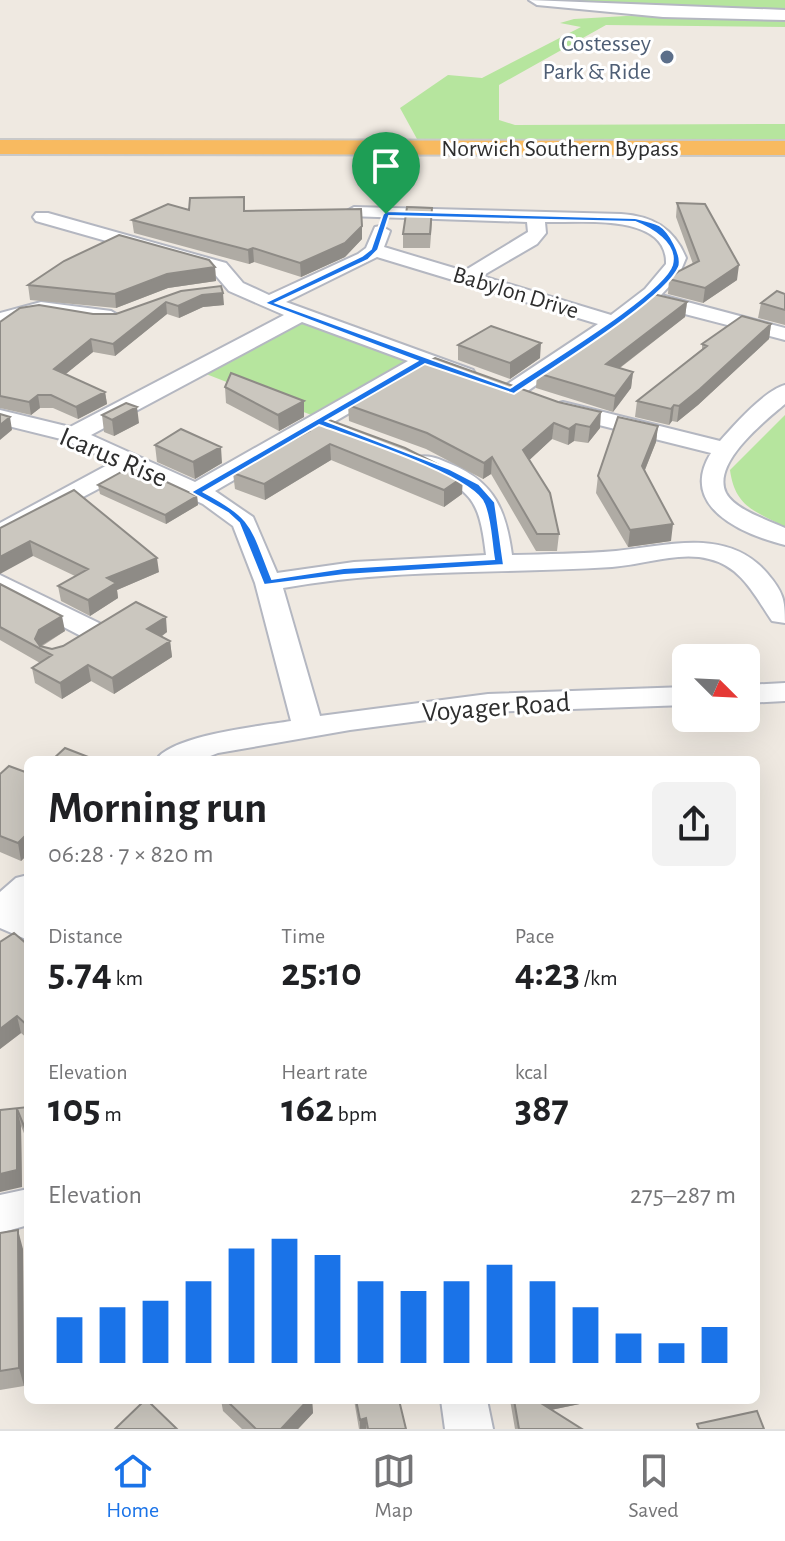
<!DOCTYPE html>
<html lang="en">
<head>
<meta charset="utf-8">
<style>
	:root { --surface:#fff; --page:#f2f2f2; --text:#202124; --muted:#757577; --line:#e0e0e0; --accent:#1a73e8 }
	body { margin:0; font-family:"Alegreya Sans",sans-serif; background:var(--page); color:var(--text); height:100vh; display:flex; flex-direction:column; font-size:30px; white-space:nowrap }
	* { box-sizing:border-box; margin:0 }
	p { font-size:26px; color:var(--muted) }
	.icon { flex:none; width:44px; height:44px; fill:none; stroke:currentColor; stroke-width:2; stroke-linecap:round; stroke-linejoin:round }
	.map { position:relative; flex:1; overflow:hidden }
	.panel { position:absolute; left:24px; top:756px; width:736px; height:648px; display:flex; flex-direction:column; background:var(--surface); border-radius:12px; box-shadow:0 8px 32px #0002 }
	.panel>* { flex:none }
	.needle { width:52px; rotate:114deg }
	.tools { position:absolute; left:672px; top:644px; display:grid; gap:16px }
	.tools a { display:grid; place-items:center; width:88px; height:88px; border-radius:12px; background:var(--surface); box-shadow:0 8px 32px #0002; font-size:40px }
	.pin { position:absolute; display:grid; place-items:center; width:68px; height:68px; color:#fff; margin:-82px -34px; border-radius:50% 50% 50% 0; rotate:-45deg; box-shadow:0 0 8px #0007 }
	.pin .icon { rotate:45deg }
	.round { display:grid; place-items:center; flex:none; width:84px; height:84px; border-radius:12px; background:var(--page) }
	.head { display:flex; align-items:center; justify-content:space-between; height:136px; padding:0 24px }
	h1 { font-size:44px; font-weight:600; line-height:60px }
	.figures { display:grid; grid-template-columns:repeat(3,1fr); gap:12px; height:136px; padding:8px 24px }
	.figures div { display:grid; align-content:center }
	.figures b { font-size:40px; font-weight:600 }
	.figures small { font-size:22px; font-weight:400 }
	.figures p { font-size:22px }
	.chart { height:224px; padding:16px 24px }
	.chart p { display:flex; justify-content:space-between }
	.chart svg { width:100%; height:144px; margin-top:8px; stroke:var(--accent); stroke-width:6 }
	.menu { display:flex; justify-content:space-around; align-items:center; height:112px; border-top:2px solid var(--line); background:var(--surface); font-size:22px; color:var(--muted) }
	.menu a { display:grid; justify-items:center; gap:4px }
	.menu .active { color:var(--accent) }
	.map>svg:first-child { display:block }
	.green { fill:#b6e59e }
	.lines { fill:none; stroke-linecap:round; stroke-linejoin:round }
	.minor-casing { stroke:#b4b7c1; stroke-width:4 }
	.tertiary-casing { stroke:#b4b7c1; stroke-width:4 }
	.trunk-casing { stroke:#c9c9c9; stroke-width:4 }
	.minor { fill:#fff; fill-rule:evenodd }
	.tertiary { fill:#fff; fill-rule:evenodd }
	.trunk { fill:#f8ba60; fill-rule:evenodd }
	.wall { fill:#afaba4 }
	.shaded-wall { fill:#8e8b86 }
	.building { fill:#cbc7bf; stroke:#8e8b86; stroke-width:2 }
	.route { fill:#1a73e8; stroke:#fff; stroke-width:2; fill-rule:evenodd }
	.service-dot { fill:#5c6f8a; stroke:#fff; stroke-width:3 }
	.labels { text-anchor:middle; stroke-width:6; stroke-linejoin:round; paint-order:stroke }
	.far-service-label { font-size:24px; fill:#4e5e75; stroke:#fff; text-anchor:end }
	.far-street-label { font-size:24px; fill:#2e2e2e; stroke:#fff }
	.street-label { font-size:28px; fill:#2e2e2e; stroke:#fff }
</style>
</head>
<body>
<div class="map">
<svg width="785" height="1429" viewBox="0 0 785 1429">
	<rect width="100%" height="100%" fill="#efe9e1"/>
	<!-- green -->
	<path class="green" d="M 581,0 L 785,0 L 785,12 L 581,4 Z
		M 626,16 L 775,18 L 785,21 L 785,27 L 606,25 L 499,85 L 499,120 L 515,125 L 785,124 L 785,140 L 417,139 L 400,108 L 448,75 L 482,78 L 581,27 L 560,23 L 574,19 Z
		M 299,320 L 407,362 L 314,416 L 201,372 Z
		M 785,415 L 785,527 C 755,511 735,507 730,470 Z"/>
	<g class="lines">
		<defs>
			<path id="minor" d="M 354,207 L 621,214 C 652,216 674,228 686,258 L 678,277 L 661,295 L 785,328 L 785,340 L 650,305 L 519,397 L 503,397 L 500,392 L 503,387 L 598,324 L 377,257 L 286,302 L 473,370 L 476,375 L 465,382 L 427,368 L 215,491 L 253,517 L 277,573 L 354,562 L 486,555 C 479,496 471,490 417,467 L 413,462 L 417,457 C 430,454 441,460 453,465 C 495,483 506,511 512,555 C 547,554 582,554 616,551 C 668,546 727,527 767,573 C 783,592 785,599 785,623 L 772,621 C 755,596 741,566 709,559 C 679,551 642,565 612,567 C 502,574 392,568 283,588 L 320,716 L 488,694 L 686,687 L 686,705 L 488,712 L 350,730 L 218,753 L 200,760 L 156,760 C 172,735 261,726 291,721 L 255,583 L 233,526 L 203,504 L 132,471 L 0,541 L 0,523 L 113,462 L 65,440 L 0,424 L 0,410 L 70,427 L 284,315 L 229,291 L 212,271 L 36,221 L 33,217 L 36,213 L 48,213 L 226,263 L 243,283 L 269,295 L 358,254 L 366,248 L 375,227 L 381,226 L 390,231 L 384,247 L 464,271 L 528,232 L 527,222 L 348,216 L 345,212 ZM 545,222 C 578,223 668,212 666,264 L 645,289 L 611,315 L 482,276 L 537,244 L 546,233 ZM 302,322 L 408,361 L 195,482 L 91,435 Z
				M 41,302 L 111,311 L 121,317 L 111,323 L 54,315 L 29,315 L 0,327 L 0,313 Z
				M 785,385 L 785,404 C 766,420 711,463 726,493 C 735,510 768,520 785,528 L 785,545 C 741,534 678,506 711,453 L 555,414 L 552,409 L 555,404 L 563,402 L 720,441 C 734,425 765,390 785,385 Z
				M 0,575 L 101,624 L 105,630 L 101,636 L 91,638 L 81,636 L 0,594 Z
				M 785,683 L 785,701 L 746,703 L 746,685 Z
				M 28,875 L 28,906 L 24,910 L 28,912 L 28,940 L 0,928 L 0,892 L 16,878 Z
				M 28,1189 L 28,1225 L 0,1233 L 0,1195 Z
				M 441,1400 L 487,1400 L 493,1429 L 445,1429 Z"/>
			<path id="tertiary" d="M 529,0 L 785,10 L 785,20 L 663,17 L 537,5 Z"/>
			<path id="trunk" d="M 0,140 L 785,141 L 785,155 L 0,154 Z"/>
		</defs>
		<!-- minor casing -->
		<use href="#minor" class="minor-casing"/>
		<!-- tertiary casing -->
		<use href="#tertiary" class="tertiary-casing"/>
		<!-- trunk casing -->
		<use href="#trunk" class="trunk-casing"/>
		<!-- minor -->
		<use href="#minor" class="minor"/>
		<!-- tertiary -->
		<use href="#tertiary" class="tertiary"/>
		<!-- trunk -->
		<use href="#trunk" class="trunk"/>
	</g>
	<!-- wall -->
	<path class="wall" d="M 677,203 L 737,280 L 703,303 L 668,294 L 669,279 L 693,264 L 676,217 Z
		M 189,210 L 245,211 L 362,239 L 345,257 L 301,277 L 254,262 L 249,264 L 134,233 L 132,220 Z
		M 432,222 L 430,248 L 403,248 L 403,234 Z
		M 215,267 L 216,281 L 168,288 L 116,308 L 30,300 L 28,285 Z
		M 181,291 L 224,305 L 203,307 L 179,318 L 167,314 L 115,356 L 93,352 L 65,374 L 105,392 L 107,404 L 78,419 L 53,408 L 40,408 L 31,415 L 0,408 L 0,322 L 93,314 L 116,314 Z
		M 785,294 L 785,325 L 758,318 L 761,303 Z
		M 687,302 L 685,317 L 620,368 L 633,372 L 631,388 L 613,412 L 536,388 L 537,373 Z
		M 771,324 L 769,339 L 698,405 L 677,422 L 672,421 L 669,425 L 635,417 L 637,401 L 702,349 L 702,344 Z
		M 458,345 L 540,358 L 510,379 L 458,360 Z
		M 435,358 L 600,428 L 588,443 L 574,441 L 568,445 L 552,439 L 529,460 L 559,534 L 557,551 L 536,551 L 491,474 L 483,479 L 426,449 L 349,421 L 348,405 Z
		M 225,387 L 304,417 L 279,431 L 226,403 Z
		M 102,415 L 139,423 L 114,436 L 104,432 Z
		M 658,426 L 656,442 L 645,470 L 671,541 L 628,547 L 596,493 L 598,476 Z
		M 302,428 L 462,494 L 444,507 L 331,460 L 265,500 L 235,489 L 233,473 L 303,434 Z
		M 155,445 L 222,463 L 195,479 L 157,462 Z
		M 98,485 L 197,496 L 198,505 L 166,524 L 100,494 Z
		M 0,528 L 159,572 L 117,590 L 118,598 L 90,616 L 61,601 L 58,586 L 75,576 L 33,556 Z
		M 0,584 L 65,631 L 41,647 L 52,649 L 167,632 L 161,637 L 170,641 L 172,657 L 114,694 L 91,681 L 62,699 L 35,683 L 32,668 L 40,663 L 0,640 Z
		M 28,773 L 28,854 L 21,861 L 0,852 L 0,774 Z
		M 0,942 L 28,945 L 28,1039 L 21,1033 L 0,1049 Z
		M 28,1107 L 28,1143 L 21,1126 L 22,1187 L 0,1110 Z
		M 0,1233 L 23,1249 L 24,1386 L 0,1390 Z
		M 221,1400 L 312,1400 L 313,1413 L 298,1429 L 242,1429 L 223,1411 Z
		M 354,1400 L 399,1400 L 406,1429 L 359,1429 Z
		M 510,1400 L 599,1400 L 551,1410 L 582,1429 L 515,1429 Z"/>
	<!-- shaded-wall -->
	<path class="shaded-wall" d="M 362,226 L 362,239 L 345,257 L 301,277 L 300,263 Z
		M 253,248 L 254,262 L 249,264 L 248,250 Z
		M 739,265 L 737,280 L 703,303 L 705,288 Z
		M 215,267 L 216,281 L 168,288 L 116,308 L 115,294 L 167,274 Z
		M 223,293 L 224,305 L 203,307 L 179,318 L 178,306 L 202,295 Z
		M 166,302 L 167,314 L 115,356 L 113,344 Z
		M 687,302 L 685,317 L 605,379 L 606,364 Z
		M 771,324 L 769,339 L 698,405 L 677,422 L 679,406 Z
		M 91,339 L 93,352 L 56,382 L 54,369 Z
		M 541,343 L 540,358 L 510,379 L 510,363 Z
		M 633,372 L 631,388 L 613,412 L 615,396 Z
		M 105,392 L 107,404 L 78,419 L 76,407 Z
		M 38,395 L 40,408 L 31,415 L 29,402 Z
		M 304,401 L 304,417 L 279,431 L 278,415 Z
		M 674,405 L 672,421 L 669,425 L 671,409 Z
		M 137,407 L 139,423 L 114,436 L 112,420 Z
		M 601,412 L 600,428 L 588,443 L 590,427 Z
		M 10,417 L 12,430 L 0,440 L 0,425 Z
		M 554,423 L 552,439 L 522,467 L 523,450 Z
		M 576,424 L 574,441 L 568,445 L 569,429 Z
		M 658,426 L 656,442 L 640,482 L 642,466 Z
		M 330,444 L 331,460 L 265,500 L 264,484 Z
		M 221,447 L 222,463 L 195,479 L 193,462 Z
		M 492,457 L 491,474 L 483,479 L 484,463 Z
		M 463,477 L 462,494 L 444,507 L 444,490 Z
		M 197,496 L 198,505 L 166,524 L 165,515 Z
		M 673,524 L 671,541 L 628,547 L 630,530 Z
		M 30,541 L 33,556 L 0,574 L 0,557 Z
		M 157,558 L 159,572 L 117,590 L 118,598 L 90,616 L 88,600 L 107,578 Z
		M 62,616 L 65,631 L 42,645 L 40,649 L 35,639 L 39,630 Z
		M 166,617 L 167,632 L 149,645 L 147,629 Z
		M 170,641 L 172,657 L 114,694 L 112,678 Z
		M 88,665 L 91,681 L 62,699 L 60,683 Z
		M 28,833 L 28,854 L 21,861 L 18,843 Z
		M 17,1016 L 21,1033 L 0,1049 L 0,1029 Z
		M 17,1109 L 21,1126 L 22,1187 L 0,1192 L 0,1174 Z
		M 18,1230 L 23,1249 L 24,1386 L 19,1368 Z
		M 308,1400 L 312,1400 L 313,1413 L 298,1429 L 281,1429 Z
		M 533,1400 L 599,1400 L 531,1414 Z
		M 366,1418 L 366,1429 L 360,1429 L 360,1420 Z"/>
	<!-- building -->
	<path class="building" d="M 244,197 L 244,211 L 361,209 L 362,226 L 345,243 L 300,263 L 253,248 L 248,250 L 132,220 L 168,204 L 189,210 L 190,198 Z
		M 677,203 L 705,204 L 739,265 L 705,288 L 669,279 L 679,271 L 699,261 Z
		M 407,207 L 432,208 L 430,234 L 403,234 Z
		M 119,235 L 209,260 L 215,267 L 167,274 L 115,294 L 28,285 L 64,261 Z
		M 221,286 L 223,293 L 202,295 L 178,306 L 166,302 L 113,344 L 91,339 L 54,369 L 105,392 L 76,407 L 51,395 L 38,395 L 29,402 L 0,396 L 0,322 L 20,308 L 39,305 L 93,314 L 116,314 L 181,291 Z
		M 777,291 L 785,294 L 785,310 L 761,303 Z
		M 653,294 L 687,302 L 606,364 L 633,372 L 615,396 L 537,373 L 614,324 Z
		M 742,316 L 771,324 L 700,389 L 679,406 L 674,405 L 671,409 L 637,401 L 707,346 L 702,344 Z
		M 491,326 L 541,343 L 510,363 L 458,345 Z
		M 435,358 L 558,402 L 601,412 L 590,427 L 576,424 L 569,429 L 554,423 L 523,450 L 550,493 L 559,534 L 537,534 L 492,457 L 484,463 L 427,433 L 348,405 Z
		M 231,373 L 304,401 L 278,415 L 225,387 Z
		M 126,403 L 137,407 L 112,420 L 102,415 Z
		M 0,414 L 10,417 L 0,425 Z
		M 321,417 L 405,448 L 463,477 L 444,490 L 330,444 L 264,484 L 233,473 L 309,431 L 302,428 Z
		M 618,417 L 658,426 L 642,466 L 673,524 L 630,530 L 598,476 Z
		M 181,429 L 221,447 L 193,462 L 155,445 Z
		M 132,466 L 197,496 L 165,515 L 98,485 Z
		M 74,490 L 157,558 L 107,578 L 116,583 L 88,600 L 58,586 L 88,569 L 30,541 L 0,557 L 0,528 Z
		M 0,584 L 62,616 L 39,630 L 35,639 L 40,646 L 52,649 L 63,646 L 136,602 L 166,617 L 147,629 L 170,641 L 112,678 L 88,665 L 60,683 L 32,668 L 52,655 L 0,627 Z
		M 65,748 L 96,760 L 52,760 Z
		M 9,766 L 28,773 L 28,833 L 18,843 L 0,836 L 0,774 Z
		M 14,933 L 28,945 L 28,1026 L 17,1016 L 0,1029 L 0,942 Z
		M 28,1107 L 28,1136 L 17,1109 L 17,1170 L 0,1174 L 0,1110 Z
		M 18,1230 L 19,1368 L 0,1371 L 0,1233 Z
		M 145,1400 L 147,1400 L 177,1429 L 115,1429 Z
		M 226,1400 L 308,1400 L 281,1429 L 256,1429 Z
		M 356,1400 L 399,1400 L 406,1429 L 368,1429 L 366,1418 L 360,1420 Z
		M 514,1400 L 536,1400 L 582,1429 L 519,1429 Z
		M 757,1411 L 764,1429 L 699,1429 L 697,1424 Z"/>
	<!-- route -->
	<path class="route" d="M 386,211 L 635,218 C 643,220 652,222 659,225 C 669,231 683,255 679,267 C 665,300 549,370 514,394 L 425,364 L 326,421 L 450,469 L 479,484 L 495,502 L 504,565 L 344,575 L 264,585 L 239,523 L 228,513 L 191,492 L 417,361 L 264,303 L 362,256 L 371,249 L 383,214 ZM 389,216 L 635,222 C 650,228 678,243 672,265 C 663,294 540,367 510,388 L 276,303 L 368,260 L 378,250 ZM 319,425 C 351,437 474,476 484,504 C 491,520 491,542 494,559 L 344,568 L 272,579 C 251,527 255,519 204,492 Z"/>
	<!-- markers -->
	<circle class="service-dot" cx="667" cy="57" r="8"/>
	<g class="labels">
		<!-- far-service labels -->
		<g class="far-service-label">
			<text x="651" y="51">Costessey<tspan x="651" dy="28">Park &amp; Ride</tspan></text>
		</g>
		<!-- far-street labels -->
		<g class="far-street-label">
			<text x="560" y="156">Norwich Southern Bypass</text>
			<text transform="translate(516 292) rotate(17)" y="8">Babylon Drive</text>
		</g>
		<!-- street labels -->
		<g class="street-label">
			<text transform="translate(114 456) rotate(23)" y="10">Icarus Rise</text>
			<text transform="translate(496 706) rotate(-4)" y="10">Voyager Road</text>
		</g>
	</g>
</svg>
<div class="tools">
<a><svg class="needle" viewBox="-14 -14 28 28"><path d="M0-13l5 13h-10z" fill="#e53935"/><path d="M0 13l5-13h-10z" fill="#757577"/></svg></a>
</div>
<div class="pin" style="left:386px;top:214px;background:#1e9e55"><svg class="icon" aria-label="arrive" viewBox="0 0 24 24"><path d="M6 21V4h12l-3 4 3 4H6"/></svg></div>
<section class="panel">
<div class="head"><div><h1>Morning run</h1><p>06:28 · 7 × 820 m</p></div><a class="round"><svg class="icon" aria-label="share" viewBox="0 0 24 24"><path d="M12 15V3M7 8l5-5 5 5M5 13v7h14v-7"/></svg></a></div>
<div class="figures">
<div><p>Distance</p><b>5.74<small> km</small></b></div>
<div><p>Time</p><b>25:10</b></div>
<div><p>Pace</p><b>4:23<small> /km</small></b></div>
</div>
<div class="figures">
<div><p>Elevation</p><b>105<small> m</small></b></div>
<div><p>Heart rate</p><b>162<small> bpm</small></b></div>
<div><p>kcal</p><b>387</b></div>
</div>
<div class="chart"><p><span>Elevation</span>275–287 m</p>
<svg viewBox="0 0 160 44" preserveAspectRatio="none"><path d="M5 44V30M15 44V27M25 44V25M35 44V19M45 44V9M55 44V6M65 44V11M75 44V19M85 44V22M95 44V19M105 44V14M115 44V19M125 44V27M135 44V35M145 44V38M155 44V33"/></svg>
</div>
</section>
</div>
<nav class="menu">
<a class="active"><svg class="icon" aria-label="home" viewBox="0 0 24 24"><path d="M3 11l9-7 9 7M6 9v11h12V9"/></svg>Home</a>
<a><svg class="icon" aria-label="map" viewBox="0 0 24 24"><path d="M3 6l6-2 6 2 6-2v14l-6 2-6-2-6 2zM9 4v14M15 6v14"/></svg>Map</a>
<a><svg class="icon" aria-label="saved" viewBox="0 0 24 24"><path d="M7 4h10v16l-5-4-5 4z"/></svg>Saved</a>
</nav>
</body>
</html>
